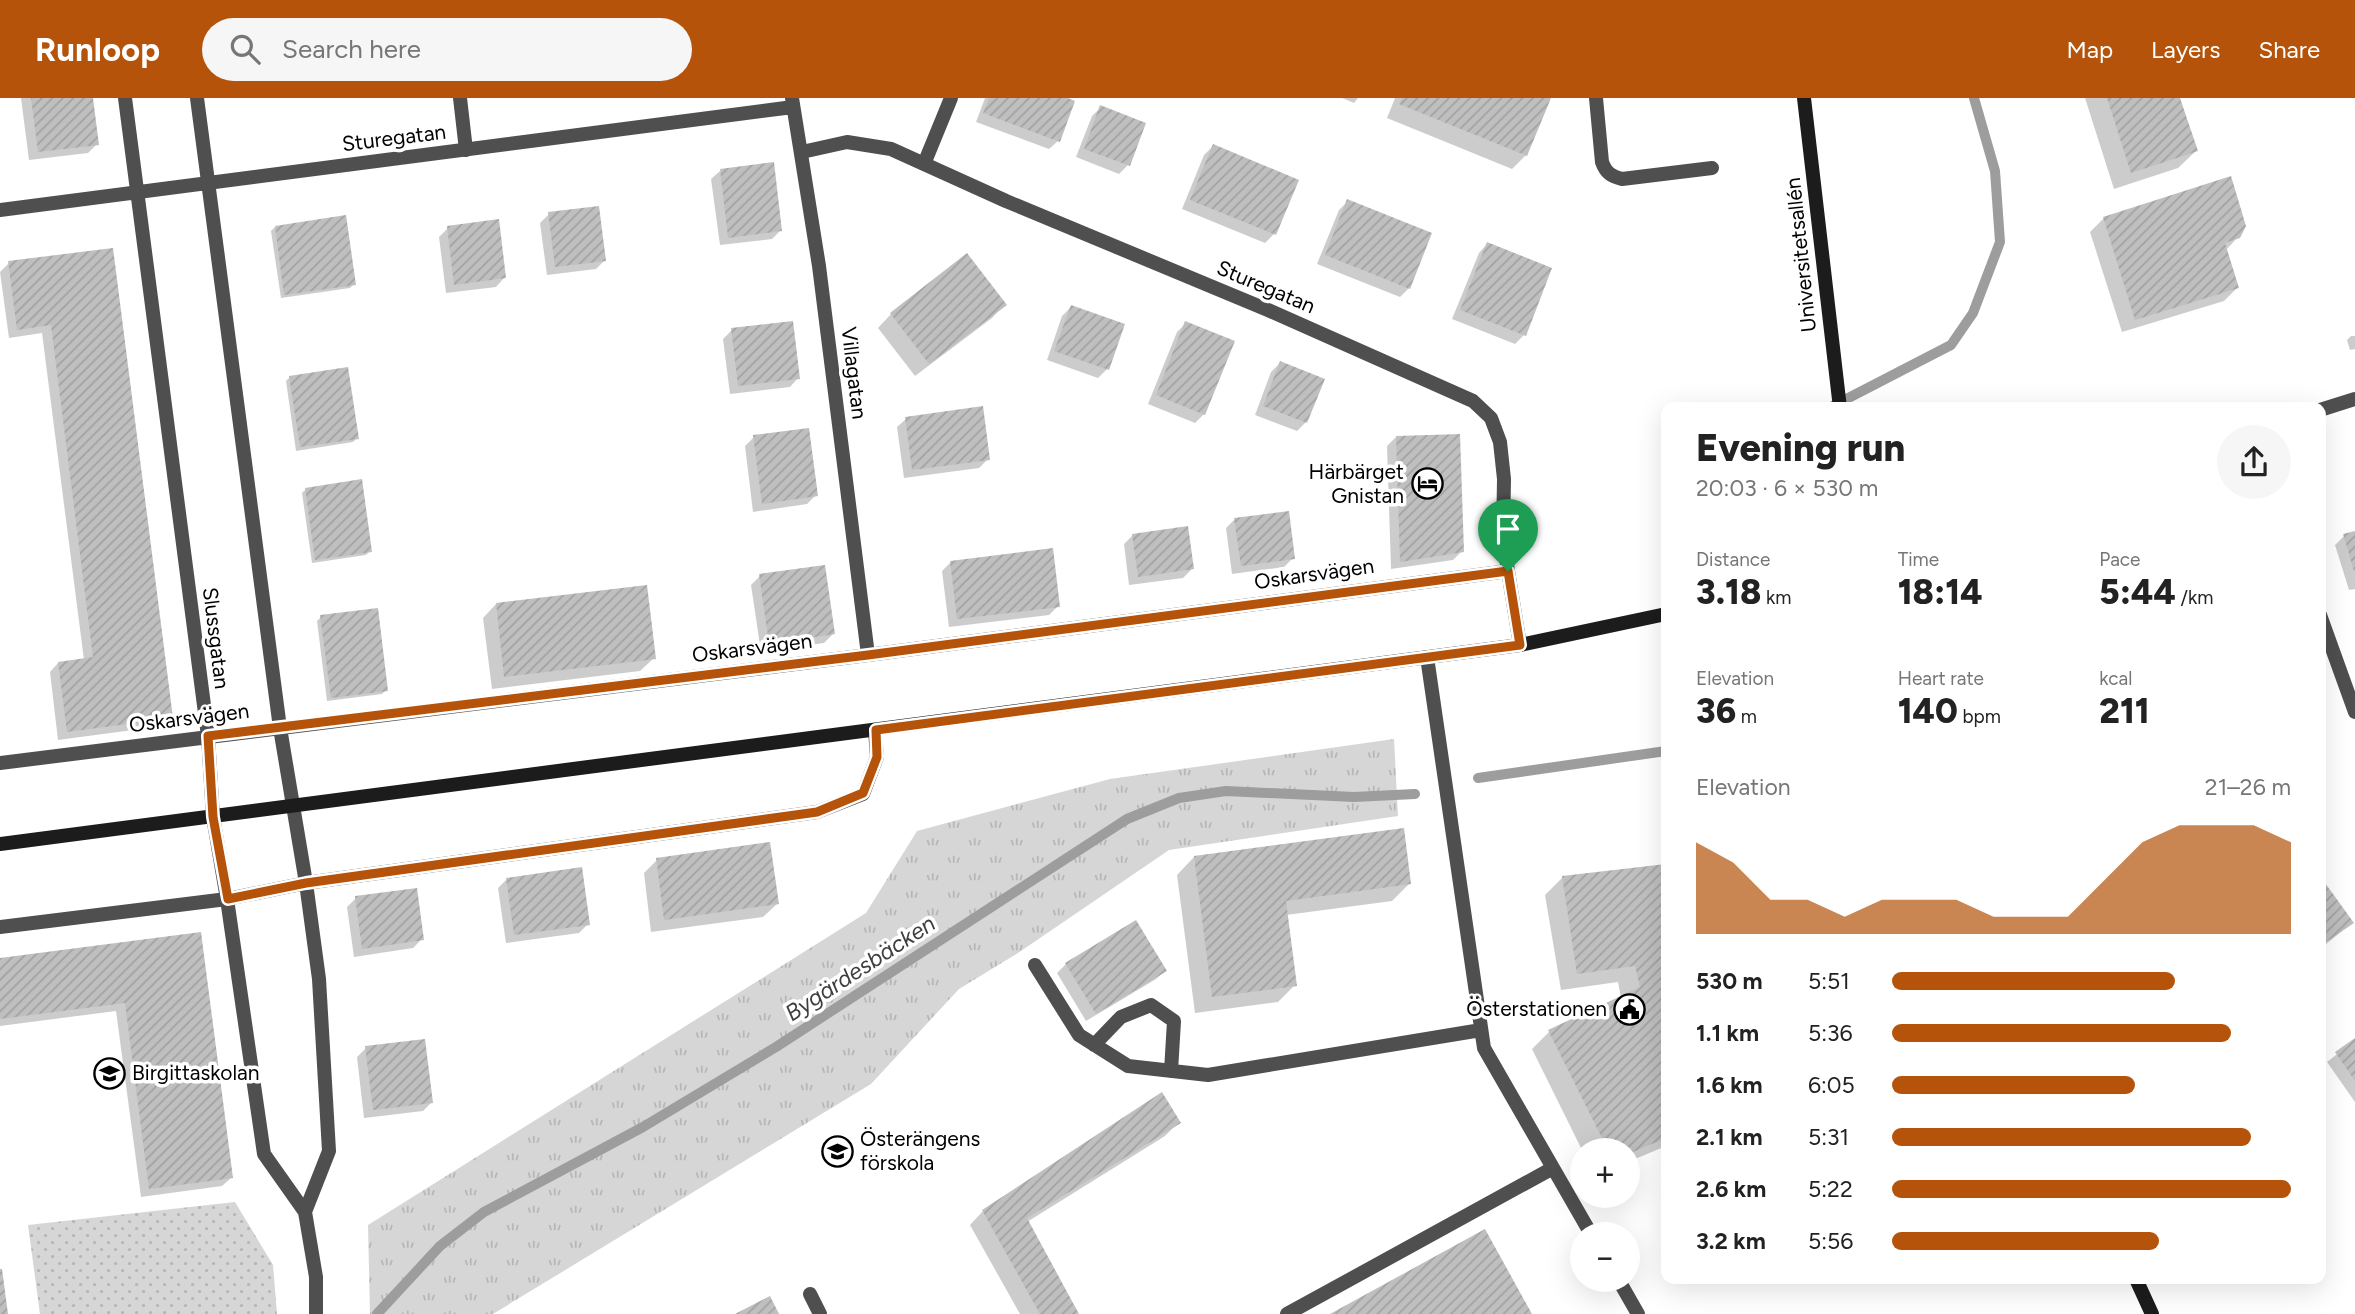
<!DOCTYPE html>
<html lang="en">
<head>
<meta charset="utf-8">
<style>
	:root { --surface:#fff; --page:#f6f6f6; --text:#222; --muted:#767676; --accent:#b45309 }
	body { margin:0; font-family:Figtree,sans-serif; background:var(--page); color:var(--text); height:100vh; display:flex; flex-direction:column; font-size:26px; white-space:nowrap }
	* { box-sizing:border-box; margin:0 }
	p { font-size:23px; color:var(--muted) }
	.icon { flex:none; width:38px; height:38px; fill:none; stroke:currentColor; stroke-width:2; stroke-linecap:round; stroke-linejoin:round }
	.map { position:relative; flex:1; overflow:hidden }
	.panel { position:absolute; left:1661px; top:304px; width:665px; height:882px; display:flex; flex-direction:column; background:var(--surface); border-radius:14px; box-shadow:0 7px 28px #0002 }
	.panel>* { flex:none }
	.buttons { position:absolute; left:1570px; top:1040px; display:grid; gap:14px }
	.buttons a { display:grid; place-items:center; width:70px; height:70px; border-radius:50%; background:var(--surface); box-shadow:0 7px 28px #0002; font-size:35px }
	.pin { position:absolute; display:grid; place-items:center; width:60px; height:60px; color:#fff; margin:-72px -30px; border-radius:50% 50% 50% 0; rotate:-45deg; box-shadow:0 0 7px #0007 }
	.pin .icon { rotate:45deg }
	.round { display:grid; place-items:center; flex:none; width:74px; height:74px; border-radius:37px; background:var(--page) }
	.head { display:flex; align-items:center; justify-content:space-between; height:119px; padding:0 35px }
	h1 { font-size:38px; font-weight:800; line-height:52px }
	.stats { display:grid; grid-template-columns:repeat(3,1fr); gap:10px; height:119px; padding:7px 35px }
	.stats div { display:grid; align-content:center }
	.stats b { font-size:35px; font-weight:800 }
	.stats small { font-size:19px; font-weight:400 }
	.stats p { font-size:19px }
	.chart { height:196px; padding:14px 35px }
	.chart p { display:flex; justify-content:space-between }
	.chart svg { width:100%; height:126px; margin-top:7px; fill:var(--accent); opacity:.7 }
	ul { padding:0 35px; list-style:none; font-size:23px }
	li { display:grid; grid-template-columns:112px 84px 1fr; align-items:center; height:52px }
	li i { height:18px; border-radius:9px; background:var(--accent) }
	header { display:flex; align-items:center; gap:42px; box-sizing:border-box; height:98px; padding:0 35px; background:var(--accent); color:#fff }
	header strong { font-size:33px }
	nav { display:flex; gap:38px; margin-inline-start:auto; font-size:24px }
	.search { width:490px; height:63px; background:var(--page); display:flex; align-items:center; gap:18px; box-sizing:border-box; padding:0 24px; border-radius:38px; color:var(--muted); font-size:26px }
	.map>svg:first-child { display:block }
	.grass { fill:url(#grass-dots) }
	.park { fill:url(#park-tufts) }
	.shadow { fill:#0003 }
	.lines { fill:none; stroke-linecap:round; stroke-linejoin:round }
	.stream { stroke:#9d9d9d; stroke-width:10 }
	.building { fill:url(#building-hatch) }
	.lane { stroke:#4f4f4f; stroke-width:14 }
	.street { stroke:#4f4f4f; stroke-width:14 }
	.secondary { stroke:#1c1c1c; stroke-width:14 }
	.route-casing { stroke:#fff; stroke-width:14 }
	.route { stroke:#b45309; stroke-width:9 }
	.labels { text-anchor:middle; stroke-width:7; stroke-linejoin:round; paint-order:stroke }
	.street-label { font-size:21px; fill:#000; stroke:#fff }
	.poi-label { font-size:21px; fill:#000; stroke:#fff; text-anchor:end }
	.water-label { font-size:23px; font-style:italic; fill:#3e3e3e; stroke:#fff }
</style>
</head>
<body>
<header>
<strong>Runloop</strong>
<div class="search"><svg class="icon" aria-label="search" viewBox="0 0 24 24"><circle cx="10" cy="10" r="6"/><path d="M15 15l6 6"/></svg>Search here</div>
<nav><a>Map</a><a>Layers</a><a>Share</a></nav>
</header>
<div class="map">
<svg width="2355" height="1216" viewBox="0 0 2355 1216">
	<defs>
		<pattern id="grass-dots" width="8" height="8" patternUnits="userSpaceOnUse" patternTransform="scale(1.75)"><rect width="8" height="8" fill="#d6d6d6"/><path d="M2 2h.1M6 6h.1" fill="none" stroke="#b6b6b6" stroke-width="1.8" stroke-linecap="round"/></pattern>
		<pattern id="park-tufts" width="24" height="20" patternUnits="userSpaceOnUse" patternTransform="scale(1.75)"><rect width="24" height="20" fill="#d6d6d6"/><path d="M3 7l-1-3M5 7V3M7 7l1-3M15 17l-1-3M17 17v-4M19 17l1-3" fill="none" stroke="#b6b6b6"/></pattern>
		<pattern id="building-hatch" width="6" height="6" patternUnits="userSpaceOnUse" patternTransform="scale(1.75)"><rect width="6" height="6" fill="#bfbfbf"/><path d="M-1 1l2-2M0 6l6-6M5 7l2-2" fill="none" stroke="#a2a2a2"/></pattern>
	</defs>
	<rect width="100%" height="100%" fill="#fff"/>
	<!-- grass -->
	<path class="grass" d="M 235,1104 L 273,1167 L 277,1216 L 40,1216 L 28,1127 Z"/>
	<!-- park -->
	<path class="park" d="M 1394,641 L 1398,718 L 1169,752 L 1018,855 L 959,891 L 871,986 L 493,1216 L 370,1216 L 368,1127 L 866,815 L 917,733 L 1110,681 Z"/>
	<!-- shadow -->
	<path class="shadow" d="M 21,0 L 91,0 L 97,46 L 88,55 L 29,62 Z
		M 985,0 L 1063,0 L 1058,43 L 1049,51 L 976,24 Z
		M 1342,0 L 1358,0 L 1354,5 Z
		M 1395,0 L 1549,0 L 1526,57 L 1512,71 L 1387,20 Z
		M 2085,0 L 2179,0 L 2196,53 L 2178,70 L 2114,91 Z
		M 1101,9 L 1144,26 L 1128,67 L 1119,76 L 1076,59 L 1092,18 Z
		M 1213,48 L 1296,83 L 1274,136 L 1265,145 L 1182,111 L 1204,57 Z
		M 720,73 L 781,132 L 772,141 L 720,147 L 711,81 Z
		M 1348,103 L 1409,190 L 1400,199 L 1317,166 L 1339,112 Z
		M 549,116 L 605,162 L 596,171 L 547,177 L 540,125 Z
		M 2104,120 L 2238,139 L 2226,152 L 2237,190 L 2224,203 L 2122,234 L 2090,134 Z
		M 275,129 L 354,186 L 350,190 L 281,200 L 271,133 Z
		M 448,130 L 504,180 L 496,189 L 446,195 L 439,139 Z
		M 1487,146 L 1524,237 L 1515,246 L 1452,221 L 1479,155 Z
		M 111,152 L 172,619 L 163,628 L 58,642 L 50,574 L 58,565 L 84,562 L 42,235 L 9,240 L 0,174 L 9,165 Z
		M 967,158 L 1005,206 L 992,220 L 915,278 L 878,230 L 891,216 Z
		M 1071,209 L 1107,271 L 1098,280 L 1047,262 L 1062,218 Z
		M 1186,225 L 1204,316 L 1195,325 L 1148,306 L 1177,234 Z
		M 732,232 L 798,280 L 790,289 L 730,296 L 723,241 Z
		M 2351,238 L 2355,238 L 2355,251 L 2350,252 L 2347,242 Z
		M 1280,265 L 1306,324 L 1297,333 L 1255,317 L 1271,274 Z
		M 290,279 L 357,340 L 353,344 L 296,353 L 286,283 Z
		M 906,321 L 988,361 L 979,370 L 904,380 L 897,329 Z
		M 754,339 L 816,397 L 807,406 L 753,414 L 745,348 Z
		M 1396,339 L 1462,453 L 1453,462 L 1391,471 L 1387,348 Z
		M 306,391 L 370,453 L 366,457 L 312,465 L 302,395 Z
		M 1235,421 L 1293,460 L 1284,469 L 1232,476 L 1226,430 Z
		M 2355,434 L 2355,491 L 2349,492 L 2335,447 L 2344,438 Z
		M 1133,437 L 1192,471 L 1183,480 L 1129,487 L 1124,446 Z
		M 951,464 L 1058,508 L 1049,517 L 949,529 L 942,473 Z
		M 760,478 L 833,536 L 824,545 L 761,554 L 751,487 Z
		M 496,506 L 654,560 L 640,573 L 492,591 L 483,520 Z
		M 321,519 L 386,592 L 382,596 L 327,603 L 317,523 Z
		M 1194,759 L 1409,786 L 1392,803 L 1286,817 L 1295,887 L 1278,904 L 1195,915 L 1177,777 Z
		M 657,762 L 777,806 L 763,819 L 651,834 L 644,775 Z
		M 1666,768 L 1666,1048 L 1628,1064 L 1628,1052 L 1582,1052 L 1532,951 L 1549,934 L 1621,900 L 1618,884 L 1561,892 L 1545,797 L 1562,780 Z
		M 507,781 L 588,826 L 579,835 L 506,845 L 498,790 Z
		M 2320,781 L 2352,825 L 2320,851 Z
		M 356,800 L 422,841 L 413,850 L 354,859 L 347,809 Z
		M 200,836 L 231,1080 L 222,1088 L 141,1099 L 116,913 L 0,928 L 0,862 Z
		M 1066,866 L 1165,873 L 1156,881 L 1086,923 L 1057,875 Z
		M 2355,942 L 2355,1004 L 2327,964 Z
		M 366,950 L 432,1004 L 423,1013 L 364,1020 L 357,959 Z
		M 1178,1025 L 1165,1038 L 1027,1124 L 1077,1216 L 1020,1216 L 970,1127 L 983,1113 Z"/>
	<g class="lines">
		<!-- stream -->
		<path class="stream" d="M 1829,310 L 1951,247 L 1973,215 L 2000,144 L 1995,73 L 1974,0
			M 1478,680 L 1666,653
			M 377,1216 L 440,1148 L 484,1114 L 643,1029 L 776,949 L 1127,721 L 1179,700 L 1226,693 L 1354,699 L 1415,696"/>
	</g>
	<!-- building -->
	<path class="building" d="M 31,0 L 93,0 L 99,47 L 38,54 Z
		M 989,0 L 1068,0 L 1075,3 L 1060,44 L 983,15 Z
		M 1402,0 L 1551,0 L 1527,58 L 1399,6 Z
		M 2107,0 L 2180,0 L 2198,53 L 2131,75 Z
		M 1100,7 L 1146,25 L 1130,68 L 1084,51 Z
		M 1213,46 L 1299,82 L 1276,137 L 1190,102 Z
		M 774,64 L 782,133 L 728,140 L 720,71 Z
		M 2231,78 L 2246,128 L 2240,140 L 2225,145 L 2239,190 L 2135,222 L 2103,119 Z
		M 1347,101 L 1432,135 L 1410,191 L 1325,157 Z
		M 599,108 L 606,163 L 555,169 L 548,114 Z
		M 346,117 L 356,187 L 284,197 L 275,128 Z
		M 499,121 L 506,180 L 454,187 L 447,128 Z
		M 1487,144 L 1552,170 L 1526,238 L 1460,212 Z
		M 113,150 L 173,620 L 67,634 L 58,564 L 93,559 L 51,227 L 17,232 L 8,163 Z
		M 967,155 L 1007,207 L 929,266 L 890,215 Z
		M 1071,207 L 1125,226 L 1109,272 L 1054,253 Z
		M 793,223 L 800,281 L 738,288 L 731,230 Z
		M 1185,223 L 1235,243 L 1205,317 L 1156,297 Z
		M 1280,263 L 1325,281 L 1307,325 L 1263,308 Z
		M 348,269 L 359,341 L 300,349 L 289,278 Z
		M 983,308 L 990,362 L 912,372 L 905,319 Z
		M 809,330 L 818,398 L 762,406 L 753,337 Z
		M 1460,336 L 1464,454 L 1400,464 L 1396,338 Z
		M 362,381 L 372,454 L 315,462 L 305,390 Z
		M 1289,413 L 1295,461 L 1241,468 L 1234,420 Z
		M 1188,428 L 1194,471 L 1138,479 L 1132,436 Z
		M 2355,433 L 2355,473 L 2354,473 L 2343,436 Z
		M 1053,450 L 1060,509 L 957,521 L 950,463 Z
		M 825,467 L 835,536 L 769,546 L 759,476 Z
		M 647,487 L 656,561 L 504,579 L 496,505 Z
		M 378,510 L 388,593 L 331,600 L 320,517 Z
		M 1404,730 L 1411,786 L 1286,803 L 1297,888 L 1212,899 L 1194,758 Z
		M 770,744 L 779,806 L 664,822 L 656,760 Z
		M 1666,766 L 1666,1040 L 1628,1056 L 1628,1052 L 1608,1052 L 1548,932 L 1640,889 L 1635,868 L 1577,876 L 1562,778 Z
		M 582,769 L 590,827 L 514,837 L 506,780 Z
		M 2320,778 L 2354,825 L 2320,848 Z
		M 417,790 L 424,842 L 362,851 L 355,798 Z
		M 1136,822 L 1167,873 L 1096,916 L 1065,865 Z
		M 201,834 L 233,1080 L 149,1091 L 125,905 L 0,921 L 0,860 Z
		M 2355,940 L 2355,983 L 2335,954 Z
		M 425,941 L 433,1005 L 373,1012 L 365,948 Z
		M 1162,994 L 1181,1025 L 1027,1120 L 1079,1216 L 1040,1216 L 982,1112 Z
		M 1485,1131 L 1532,1216 L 1330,1216 Z
		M 0,1171 L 2,1171 L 8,1216 L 0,1216 Z
		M 770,1198 L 779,1216 L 735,1216 Z"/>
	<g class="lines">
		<!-- lane -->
		<path class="lane" d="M 460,0 L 466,52
			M 1427,559 L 1484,950 L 1591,1136
			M 1035,867 L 1079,937 L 1128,968 L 1208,977 L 1481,932
			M 1094,947 L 1121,919 L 1151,907 L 1174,923 L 1171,973
			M 1618,1181 L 1638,1216
			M 810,1196 L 820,1216
			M 1287,1216 L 1553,1070"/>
		<!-- street -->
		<path class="street" d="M 125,0 L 208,638 L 213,719 L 227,801 L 264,1056 L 305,1114 L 316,1179 L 316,1216
			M 197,0 L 280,630 L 306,785 L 319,881 L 329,1053 L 305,1114
			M 792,0 L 819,168 L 868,557
			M 1596,0 L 1602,64 C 1606,75 1611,78 1622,81 L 1712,70
			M 802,54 L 847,44 L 891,51 L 1006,103 L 1268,212 L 1473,303 L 1491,320 L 1500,344 L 1504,381 L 1503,442 L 1520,547
			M 924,66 L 951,0
			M 0,112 L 793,9
			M 2320,312 L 2355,301
			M 2320,517 L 2355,614
			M 0,665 L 868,557 L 1508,473
			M 0,829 L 227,801 L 306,785 L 817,714 L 863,696 L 877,659 L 875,632"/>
		<!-- secondary -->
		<path class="secondary" d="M 1804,0 L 1840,310
			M 0,746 L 1520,547 L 1666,516
			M 2136,1181 L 2152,1216"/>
	</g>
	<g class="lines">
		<defs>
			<path id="route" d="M 1508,473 L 1520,547 L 876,632 L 877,659 L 863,695 L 817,714 L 306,785 L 228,801 L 213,719 L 208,638 L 868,557 Z"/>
		</defs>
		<!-- route casing -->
		<use href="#route" class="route-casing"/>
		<!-- route -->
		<use href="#route" class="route"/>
	</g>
	<!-- icons -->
	<defs>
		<symbol id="hotel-ring" viewBox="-11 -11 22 22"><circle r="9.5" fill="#fff" stroke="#000" stroke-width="1.5"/><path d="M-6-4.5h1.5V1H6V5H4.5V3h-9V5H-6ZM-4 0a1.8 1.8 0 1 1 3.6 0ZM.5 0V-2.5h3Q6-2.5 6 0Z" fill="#000"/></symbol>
		<symbol id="civic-ring" viewBox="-11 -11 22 22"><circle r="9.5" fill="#fff" stroke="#000" stroke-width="1.5"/><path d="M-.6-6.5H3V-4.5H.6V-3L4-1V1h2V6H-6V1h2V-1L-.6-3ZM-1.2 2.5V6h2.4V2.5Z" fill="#000"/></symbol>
		<symbol id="school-ring" viewBox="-11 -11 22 22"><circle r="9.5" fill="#fff" stroke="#000" stroke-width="1.5"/><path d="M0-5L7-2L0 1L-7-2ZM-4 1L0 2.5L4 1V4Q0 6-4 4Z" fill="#000"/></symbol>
	</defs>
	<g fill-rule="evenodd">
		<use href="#hotel-ring" x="1410" y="368" width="35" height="35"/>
		<use href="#civic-ring" x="1612" y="894" width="35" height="35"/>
		<use href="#school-ring" x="92" y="958" width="35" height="35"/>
		<use href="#school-ring" x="820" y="1036" width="35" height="35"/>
	</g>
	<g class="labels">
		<!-- street labels -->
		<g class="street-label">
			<text transform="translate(394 40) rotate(-7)" y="7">Sturegatan</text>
			<text transform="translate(1801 157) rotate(-96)" y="7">Universitetsallén</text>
			<text transform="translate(1266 189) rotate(23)" y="7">Sturegatan</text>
			<text transform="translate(854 275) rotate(83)" y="7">Villagatan</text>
			<text transform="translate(1314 476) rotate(-8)" y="7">Oskarsvägen</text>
			<text transform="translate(216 540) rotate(83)" y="7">Slussgatan</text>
			<text transform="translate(752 550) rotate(-7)" y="7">Oskarsvägen</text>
			<text transform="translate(189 620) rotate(-7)" y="7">Oskarsvägen</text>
		</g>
		<!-- poi labels -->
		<g class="poi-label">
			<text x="1404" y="381">Härbärget<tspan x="1404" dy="24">Gnistan</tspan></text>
			<text x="1607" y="918">Österstationen</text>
			<text x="132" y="982" text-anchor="start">Birgittaskolan</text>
			<text x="860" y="1048" text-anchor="start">Österängens<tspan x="860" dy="24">förskola</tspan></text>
		</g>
		<!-- water labels -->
		<g class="water-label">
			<text transform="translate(860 870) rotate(-33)" y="8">Bygärdesbäcken</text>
		</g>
	</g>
</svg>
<div class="buttons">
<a>+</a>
<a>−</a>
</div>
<div class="pin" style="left:1508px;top:473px;background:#1e9e55"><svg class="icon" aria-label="arrive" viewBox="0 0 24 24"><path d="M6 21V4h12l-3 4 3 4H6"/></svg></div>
<section class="panel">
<div class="head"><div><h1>Evening run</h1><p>20:03 · 6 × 530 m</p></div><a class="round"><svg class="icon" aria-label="share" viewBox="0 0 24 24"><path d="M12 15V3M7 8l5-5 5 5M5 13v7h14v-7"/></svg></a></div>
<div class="stats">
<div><p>Distance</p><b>3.18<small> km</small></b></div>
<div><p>Time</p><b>18:14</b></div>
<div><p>Pace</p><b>5:44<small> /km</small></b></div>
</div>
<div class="stats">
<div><p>Elevation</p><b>36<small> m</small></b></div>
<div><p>Heart rate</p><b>140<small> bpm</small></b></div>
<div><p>kcal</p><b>211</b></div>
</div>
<div class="chart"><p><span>Elevation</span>21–26 m</p>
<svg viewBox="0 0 160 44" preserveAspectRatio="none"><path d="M0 44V12L10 19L20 32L30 32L40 38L50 32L60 32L70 32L80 38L90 38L100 38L110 25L120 12L130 6L140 6L150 6L160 12V44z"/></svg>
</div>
<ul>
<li><b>530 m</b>5:51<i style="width:71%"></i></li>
<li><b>1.1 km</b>5:36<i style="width:85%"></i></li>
<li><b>1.6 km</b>6:05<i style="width:61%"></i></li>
<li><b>2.1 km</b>5:31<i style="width:90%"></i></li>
<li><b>2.6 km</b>5:22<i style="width:100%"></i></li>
<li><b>3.2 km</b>5:56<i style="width:67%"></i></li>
</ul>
</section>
</div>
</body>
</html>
